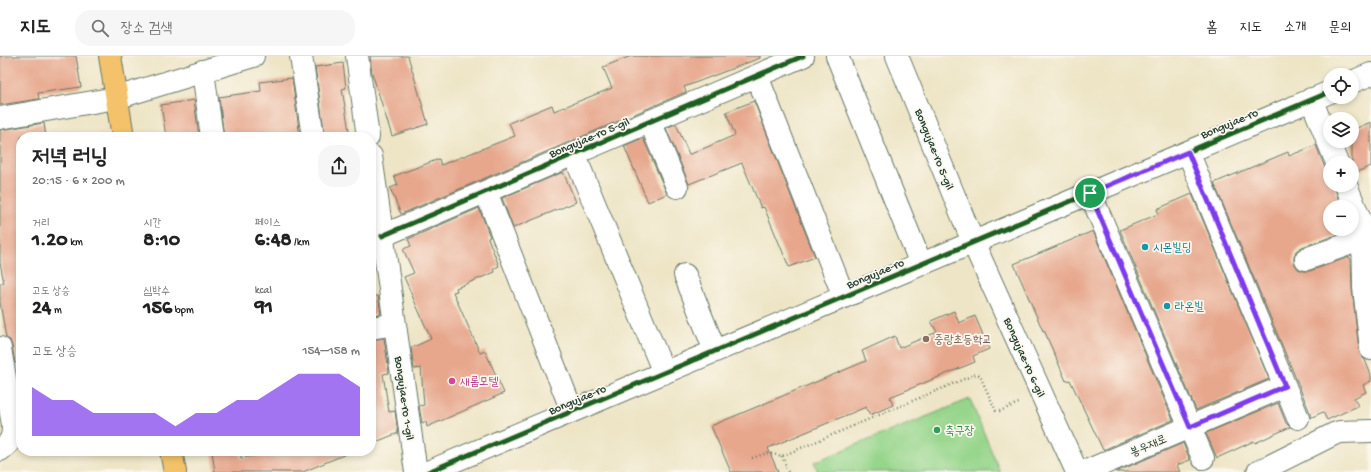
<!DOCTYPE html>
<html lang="ko">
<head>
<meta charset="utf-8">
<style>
	:root { --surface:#fff; --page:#f6f6f6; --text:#222; --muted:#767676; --line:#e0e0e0; --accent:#7c3aed }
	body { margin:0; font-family:"Gochi Hand","Poor Story",sans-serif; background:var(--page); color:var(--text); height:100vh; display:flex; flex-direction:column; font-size:15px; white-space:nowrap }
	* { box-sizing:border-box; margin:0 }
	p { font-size:13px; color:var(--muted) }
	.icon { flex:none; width:22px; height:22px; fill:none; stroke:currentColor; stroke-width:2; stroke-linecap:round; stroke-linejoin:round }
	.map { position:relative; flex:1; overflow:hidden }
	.drawer { position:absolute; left:16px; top:76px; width:360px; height:324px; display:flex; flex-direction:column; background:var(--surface); border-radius:16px; box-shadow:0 2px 6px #0003 }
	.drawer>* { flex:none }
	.fabs { position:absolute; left:1323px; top:12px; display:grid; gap:8px }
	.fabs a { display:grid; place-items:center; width:36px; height:36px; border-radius:50%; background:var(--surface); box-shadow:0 2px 6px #0003; font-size:20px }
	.pin { position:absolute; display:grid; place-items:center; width:34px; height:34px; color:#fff; margin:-17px; border:2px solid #fff; border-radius:50%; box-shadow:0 1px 4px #0007 }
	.round { display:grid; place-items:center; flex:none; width:42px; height:42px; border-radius:16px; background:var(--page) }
	.overview { display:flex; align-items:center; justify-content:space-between; height:68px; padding:0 16px }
	h1 { font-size:22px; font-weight:800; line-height:30px }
	.metrics { display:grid; grid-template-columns:repeat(3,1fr); gap:6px; height:68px; padding:4px 16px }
	.metrics div { display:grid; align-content:center }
	.metrics b { font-size:20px; font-weight:800 }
	.metrics small { font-size:11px; font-weight:400 }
	.metrics p { font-size:11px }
	.chart { height:112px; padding:8px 16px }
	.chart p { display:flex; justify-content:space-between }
	.chart svg { width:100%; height:72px; margin-top:4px; fill:var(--accent); opacity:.7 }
	header { display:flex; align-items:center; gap:24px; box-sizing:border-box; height:56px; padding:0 20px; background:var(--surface); border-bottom:1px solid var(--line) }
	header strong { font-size:19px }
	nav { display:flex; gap:22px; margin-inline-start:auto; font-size:14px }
	.search { width:280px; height:36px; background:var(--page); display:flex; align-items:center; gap:10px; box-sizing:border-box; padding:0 14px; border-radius:16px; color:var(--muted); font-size:15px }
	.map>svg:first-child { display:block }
	.green { fill:#96d58b; stroke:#5a8960 }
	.building { fill:#e7a78d }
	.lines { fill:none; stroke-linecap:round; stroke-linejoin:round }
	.minor-casing { stroke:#677867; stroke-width:24 }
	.major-casing { stroke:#677867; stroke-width:24 }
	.path { stroke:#677867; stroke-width:2.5; stroke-dasharray:1 3; stroke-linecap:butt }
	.minor { stroke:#fff; stroke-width:22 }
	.major { stroke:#f3c26a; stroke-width:22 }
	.cycleway-casing { stroke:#fbf7ec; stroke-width:8 }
	.cycleway { stroke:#1b5e20; stroke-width:5 }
	.route-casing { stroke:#fff; stroke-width:8 }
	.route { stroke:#7c3aed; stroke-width:5 }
	.culture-dot { fill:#0f9aa8; stroke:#fbf7ec; stroke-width:1.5 }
	.education-dot { fill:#8d6e63; stroke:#fbf7ec; stroke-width:1.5 }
	.hotel-dot { fill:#d1479c; stroke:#fbf7ec; stroke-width:1.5 }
	.leisure-dot { fill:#2e9e5b; stroke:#fbf7ec; stroke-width:1.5 }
	.labels { text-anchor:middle; stroke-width:3.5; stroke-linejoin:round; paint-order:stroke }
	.street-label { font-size:12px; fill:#1f3d34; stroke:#fbf7ec }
	.culture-label { font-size:12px; fill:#0d838f; stroke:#fbf7ec; text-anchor:start }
	.education-label { font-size:12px; fill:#785e54; stroke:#fbf7ec; text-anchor:start }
	.hotel-label { font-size:12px; fill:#b23c85; stroke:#fbf7ec; text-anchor:start }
	.leisure-label { font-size:12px; fill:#27864d; stroke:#fbf7ec; text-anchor:start }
</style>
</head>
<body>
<header>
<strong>지도</strong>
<div class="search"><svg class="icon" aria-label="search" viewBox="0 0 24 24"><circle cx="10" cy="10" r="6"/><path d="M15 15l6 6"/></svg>장소 검색</div>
<nav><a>홈</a><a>지도</a><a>소개</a><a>문의</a></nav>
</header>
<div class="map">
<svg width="1371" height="416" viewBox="0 0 1371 416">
	<rect width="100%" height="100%" fill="#fbf7ec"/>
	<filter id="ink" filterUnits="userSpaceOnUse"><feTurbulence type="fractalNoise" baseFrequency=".025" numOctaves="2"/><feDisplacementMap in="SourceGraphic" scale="8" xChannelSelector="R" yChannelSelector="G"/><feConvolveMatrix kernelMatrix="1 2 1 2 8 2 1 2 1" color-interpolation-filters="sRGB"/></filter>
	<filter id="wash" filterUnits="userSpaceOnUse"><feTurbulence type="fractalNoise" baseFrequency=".012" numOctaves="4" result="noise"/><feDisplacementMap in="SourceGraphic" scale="16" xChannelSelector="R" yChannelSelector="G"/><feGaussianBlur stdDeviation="0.9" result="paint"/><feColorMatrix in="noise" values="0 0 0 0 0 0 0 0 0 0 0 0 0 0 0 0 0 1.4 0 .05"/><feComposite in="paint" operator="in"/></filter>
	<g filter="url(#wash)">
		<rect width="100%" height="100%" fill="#eee5c6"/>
		<!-- green -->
		<path class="green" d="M 970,343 L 1000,416 L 818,416 L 814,406 Z"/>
		<g id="blocks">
			<!-- building -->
			<path class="building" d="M 0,0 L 76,0 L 81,31 L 38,37 L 39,43 L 0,49 Z
				M 370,0 L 408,0 L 428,68 L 392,80 L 372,17 Z
				M 631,0 L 760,0 L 760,2 L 684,31 L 686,36 L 401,158 L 390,132 L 398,129 L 394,120 L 439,103 L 441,109 L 515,80 L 509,67 L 552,49 L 554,55 L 612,32 L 603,11 Z
				M 343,7 L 346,32 L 342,33 L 350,81 L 325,81 L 315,11 Z
				M 292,22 L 300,81 L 224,81 L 219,41 L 261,35 L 260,26 Z
				M 194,44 L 199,81 L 166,81 L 161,49 Z
				M 754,45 L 815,201 L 789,211 L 764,151 L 761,152 L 742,107 L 689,128 L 666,72 L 676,68 L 689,98 L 691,98 L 735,79 L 726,56 Z
				M 1371,66 L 1371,110 L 1352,118 L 1352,74 Z
				M 44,67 L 46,81 L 21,81 L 21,306 L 15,307 L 12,290 L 10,284 L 6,282 L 0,246 L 0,227 L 4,227 L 0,207 L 0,74 Z
				M 643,82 L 667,138 L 648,146 L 624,90 Z
				M 1316,89 L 1325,112 L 1330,117 L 1330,129 L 1334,129 L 1341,151 L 1330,151 L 1330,173 L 1350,173 L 1351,174 L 1302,191 L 1296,195 L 1294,201 L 1294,207 L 1298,213 L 1304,215 L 1310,215 L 1349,201 L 1351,204 L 1352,233 L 1359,294 L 1361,300 L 1365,304 L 1371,319 L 1371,325 L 1363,329 L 1366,336 L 1354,342 L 1358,350 L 1327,364 L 1323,356 L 1310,362 L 1310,357 L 1297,325 L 1214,127 L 1288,96 L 1289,100 Z
				M 563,116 L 576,146 L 513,172 L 502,142 Z
				M 1192,138 L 1269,323 L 1196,354 L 1120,174 L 1158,158 L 1157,153 Z
				M 479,152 L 490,181 L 488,182 L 499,210 L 493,213 L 495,216 L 456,232 L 457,235 L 453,236 L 480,297 L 485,295 L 504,337 L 427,371 L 426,365 L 422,367 L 419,350 L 424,349 L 421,312 L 414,313 L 411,292 L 431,283 L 404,221 L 414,217 L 403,193 L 411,190 L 408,183 Z
				M 1093,175 L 1173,364 L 1103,394 L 1070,324 L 1066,325 L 1044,274 L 1043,275 L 1014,208 Z
				M 371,240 L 378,240 L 381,258 L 371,259 Z
				M 954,255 L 959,267 L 975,260 L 989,293 L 973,300 L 975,306 L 890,341 L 893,349 L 870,359 L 866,351 L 768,392 L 778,416 L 731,416 L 711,370 L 866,305 L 862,295 L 895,280 L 899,292 L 937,276 L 931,265 Z
				M 384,282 L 389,317 L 383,318 L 389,356 L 395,355 L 398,377 L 371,388 L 371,284 Z
				M 1278,347 L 1286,367 L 1290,371 L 1255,387 L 1254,385 L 1217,402 L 1206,377 Z
				M 1183,387 L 1190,404 L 1177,409 L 1180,416 L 1116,416 Z
				M 212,395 L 240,395 L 241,402 L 284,395 L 353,395 L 303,416 L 215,416 Z"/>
		</g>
	</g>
	<g filter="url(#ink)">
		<use href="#blocks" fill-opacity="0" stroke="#677867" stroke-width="1"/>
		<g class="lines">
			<defs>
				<path id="minor" d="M 301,0 L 313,81
					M 357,0 L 368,81
					M 837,0 L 921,208
					M 897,0 L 973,186 L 1077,416
					M 203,15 L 212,81
					M 757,20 L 844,241
					M 1352,26 L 1371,18
					M 1311,43 L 1337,107
					M 0,62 L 116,42 L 253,0
					M 650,65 L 677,131
					M 1188,96 L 1298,362
					M 574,98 L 664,317
					M 371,100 L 416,416
					M 1346,129 L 1363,171 L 1364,232 L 1371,293
					M 486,136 L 572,355
					M 1090,137 L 1203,402
					M 382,180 L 803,0
					M 1306,203 L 1363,183
					M 685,219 L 715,295
					M 371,272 L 395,268
					M 0,292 L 13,369 C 13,383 11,386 0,394
					M 428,416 L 1330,36
					M 1084,416 L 1285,330
					M 1258,416 L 1334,378 L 1340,376 L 1371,375"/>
				<path id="major" d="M 110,0 L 123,81
					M 171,395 L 175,416"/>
			</defs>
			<!-- minor casing -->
			<use href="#minor" class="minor-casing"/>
			<!-- major casing -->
			<use href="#major" class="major-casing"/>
			<!-- path -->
			<path class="path" d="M 782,400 L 788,416
				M 752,402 L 767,397 L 782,400 L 976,318 L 979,319 L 980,320 L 996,355 L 1000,355 L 1021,346"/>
			<!-- minor -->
			<use href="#minor" class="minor"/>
			<!-- major -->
			<use href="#major" class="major"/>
			<defs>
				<path id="cycleway" d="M 382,180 L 803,0
					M 428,416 L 1330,36"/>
			</defs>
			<!-- cycleway casing -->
			<use href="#cycleway" class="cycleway-casing"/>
			<!-- cycleway -->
			<use href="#cycleway" class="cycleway"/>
		</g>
	</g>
	<g class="lines" filter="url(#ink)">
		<defs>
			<path id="route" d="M 1188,96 L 1285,330 L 1190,371 L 1090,137 Z"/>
		</defs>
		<!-- route casing -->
		<use href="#route" class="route-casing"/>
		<!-- route -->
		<use href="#route" class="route"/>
	</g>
	<!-- markers -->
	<g class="culture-dot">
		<circle cx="1145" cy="191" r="4"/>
		<circle cx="1167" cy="250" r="4"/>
	</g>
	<circle class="education-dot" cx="926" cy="283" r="4"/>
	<circle class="hotel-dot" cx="452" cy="325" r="4"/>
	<circle class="leisure-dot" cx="937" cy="374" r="4"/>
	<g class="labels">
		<!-- street labels -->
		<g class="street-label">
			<text transform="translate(1229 67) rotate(-23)" y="4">Bongujae-ro</text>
			<text transform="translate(589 81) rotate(-23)" y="4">Bongujae-ro 5-gil</text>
			<text transform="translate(935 93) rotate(68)" y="4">Bongujae-ro 5-gil</text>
			<text transform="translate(875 217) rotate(-23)" y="4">Bongujae-ro</text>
			<text transform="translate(1025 301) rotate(66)" y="4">Bongujae-ro 6-gil</text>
			<text transform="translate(405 342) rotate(82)" y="4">Bongujae-ro 1-gil</text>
			<text transform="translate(577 343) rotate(-23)" y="4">Bongujae-ro</text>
			<text transform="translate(1148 389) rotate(-23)" y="4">봉우재로</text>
		</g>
		<!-- culture labels -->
		<g class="culture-label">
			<text x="1153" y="195">시몬빌딩</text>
			<text x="1175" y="254">라온빌</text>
		</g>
		<!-- education labels -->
		<g class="education-label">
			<text x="934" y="287">중랑초등학교</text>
		</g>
		<!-- hotel labels -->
		<g class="hotel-label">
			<text x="460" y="329">새롬모텔</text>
		</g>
		<!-- leisure labels -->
		<g class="leisure-label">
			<text x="945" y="378">축구장</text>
		</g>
	</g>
</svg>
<div class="fabs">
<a><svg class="icon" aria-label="locate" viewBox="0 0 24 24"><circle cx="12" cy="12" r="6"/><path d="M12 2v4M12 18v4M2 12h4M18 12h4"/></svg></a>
<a><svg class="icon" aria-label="layers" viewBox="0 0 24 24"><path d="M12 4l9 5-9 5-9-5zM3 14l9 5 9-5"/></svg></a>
<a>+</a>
<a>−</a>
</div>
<div class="pin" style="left:1090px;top:137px;background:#1e9e55"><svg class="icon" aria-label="arrive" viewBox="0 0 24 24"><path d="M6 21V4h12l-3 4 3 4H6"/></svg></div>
<section class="drawer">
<div class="overview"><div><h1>저녁 러닝</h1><p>20:15 · 6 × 200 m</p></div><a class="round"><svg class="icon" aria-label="share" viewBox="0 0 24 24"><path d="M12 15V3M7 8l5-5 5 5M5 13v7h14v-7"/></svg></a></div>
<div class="metrics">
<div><p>거리</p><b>1.20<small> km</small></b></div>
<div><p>시간</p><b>8:10</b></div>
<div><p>페이스</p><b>6:48<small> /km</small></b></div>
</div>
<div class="metrics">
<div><p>고도 상승</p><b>24<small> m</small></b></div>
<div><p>심박수</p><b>156<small> bpm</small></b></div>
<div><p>kcal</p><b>91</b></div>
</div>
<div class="chart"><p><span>고도 상승</span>154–158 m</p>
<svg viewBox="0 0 160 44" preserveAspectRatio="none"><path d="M0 44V14L10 22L20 22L30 30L40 30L50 30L60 30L70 38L80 30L90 30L100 22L110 22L120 14L130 6L140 6L150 6L160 14V44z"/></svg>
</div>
</section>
</div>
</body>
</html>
